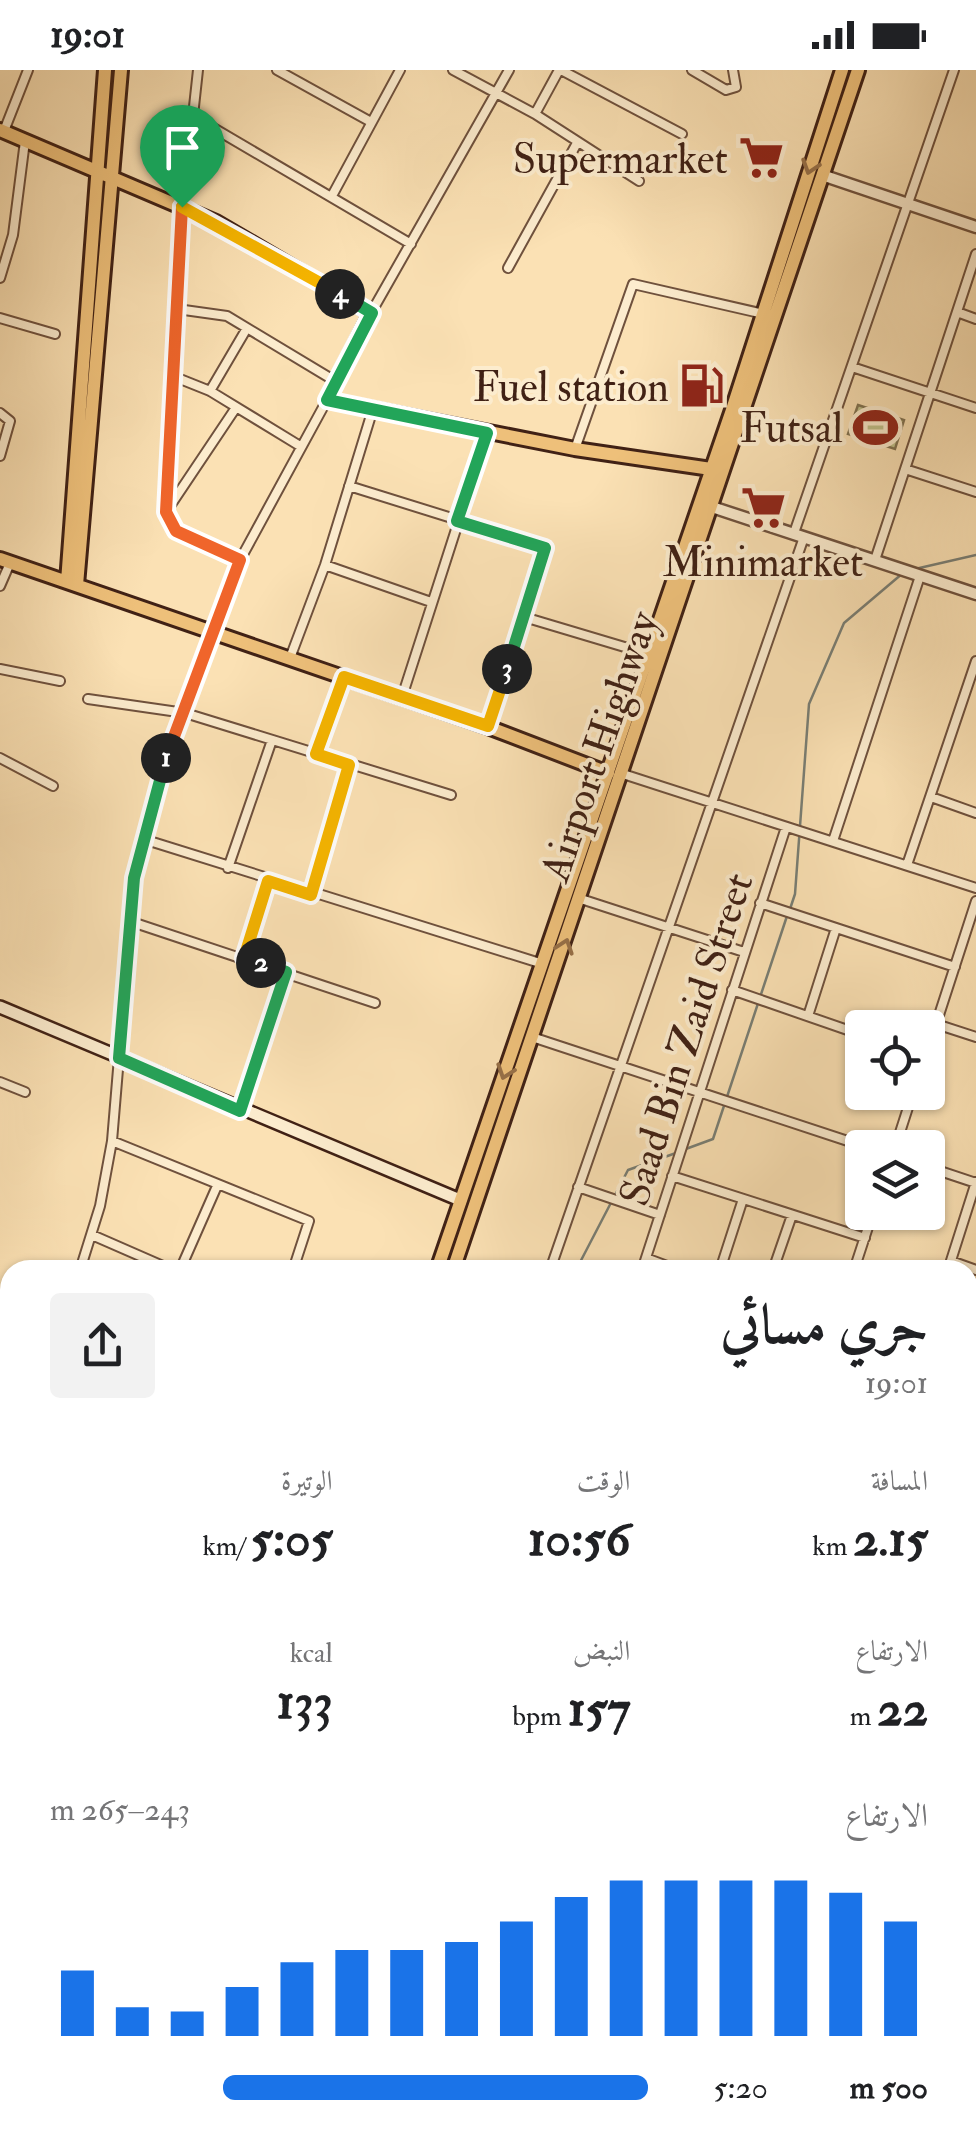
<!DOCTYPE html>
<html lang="ar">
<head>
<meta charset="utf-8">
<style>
	:root { --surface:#fff; --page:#f2f2f2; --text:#202124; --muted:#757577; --accent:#1a73e8 }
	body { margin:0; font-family:"IM FELL Double Pica",Amiri,serif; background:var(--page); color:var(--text); direction:rtl; height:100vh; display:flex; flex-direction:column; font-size:38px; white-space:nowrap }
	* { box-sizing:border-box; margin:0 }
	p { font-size:32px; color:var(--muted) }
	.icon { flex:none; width:55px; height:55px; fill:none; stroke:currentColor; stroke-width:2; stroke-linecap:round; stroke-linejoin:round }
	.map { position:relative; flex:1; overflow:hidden; direction:ltr }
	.drawer { position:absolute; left:0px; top:1190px; width:978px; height:888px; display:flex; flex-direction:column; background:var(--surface); border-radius:30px 30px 0 0; box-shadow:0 2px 8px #0004; direction:rtl }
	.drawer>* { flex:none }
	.controls { position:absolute; left:845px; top:940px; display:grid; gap:20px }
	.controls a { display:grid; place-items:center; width:100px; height:100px; border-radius:10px; background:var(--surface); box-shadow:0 2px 8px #0004; font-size:50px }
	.pin { position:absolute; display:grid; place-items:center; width:85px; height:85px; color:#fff; margin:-102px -42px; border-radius:50% 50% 50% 0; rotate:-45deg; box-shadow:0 0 10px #0007 }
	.pin .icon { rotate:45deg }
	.km { position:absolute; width:50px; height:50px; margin:-25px; border-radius:50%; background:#222; color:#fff; font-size:28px; line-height:50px; text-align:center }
	.round { display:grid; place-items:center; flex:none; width:105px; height:105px; border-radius:10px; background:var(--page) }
	.head { display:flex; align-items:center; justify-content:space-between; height:170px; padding:0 50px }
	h1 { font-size:55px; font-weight:700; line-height:75px }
	.stats { display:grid; grid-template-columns:repeat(3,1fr); gap:15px; height:170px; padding:10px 50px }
	.stats div { display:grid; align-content:center }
	.stats b { font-size:50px; font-weight:700 }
	.stats small { font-size:28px; font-weight:400 }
	.stats p { font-size:28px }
	.chart { height:280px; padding:20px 50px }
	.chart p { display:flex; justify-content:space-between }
	.chart svg { width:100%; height:180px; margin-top:10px; stroke:var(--accent); stroke-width:6 }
	ul { padding:0 50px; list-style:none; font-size:32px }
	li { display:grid; grid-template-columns:160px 120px 1fr; align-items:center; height:75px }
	li i { height:25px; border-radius:12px; background:var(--accent) }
	.status { display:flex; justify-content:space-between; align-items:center; height:70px; padding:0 50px; background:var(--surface); direction:ltr }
	.status svg { height:28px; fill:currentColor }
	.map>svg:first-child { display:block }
	.green { fill:#c0c28b; stroke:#807250; stroke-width:2.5 }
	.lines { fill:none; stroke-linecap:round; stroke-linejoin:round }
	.stream { stroke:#797e74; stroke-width:2.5 }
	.minor-casing { stroke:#6f513d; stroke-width:12 }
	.tertiary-casing { stroke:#6f513d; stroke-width:15 }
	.secondary-casing { stroke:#402115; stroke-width:16 }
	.primary-casing { stroke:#402115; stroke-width:18 }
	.trunk-casing { stroke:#402115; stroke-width:18 }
	.minor { stroke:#fcecce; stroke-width:8 }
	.tertiary { stroke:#fcecce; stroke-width:10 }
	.secondary { stroke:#fcecce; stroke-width:11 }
	.primary { stroke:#eec07a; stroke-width:12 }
	.trunk { stroke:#eec07a; stroke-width:12 }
	.oneway { stroke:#977048 }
	.split-1-casing { stroke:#fff; stroke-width:20 }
	.split-2-casing { stroke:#fff; stroke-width:20 }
	.split-3-casing { stroke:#fff; stroke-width:20 }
	.split-4-casing { stroke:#fff; stroke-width:20 }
	.split-5-casing { stroke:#fff; stroke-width:20 }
	.split-1 { stroke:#f0652b; stroke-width:12 }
	.split-2 { stroke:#22a559; stroke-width:12 }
	.split-3 { stroke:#f5b400; stroke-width:12 }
	.split-4 { stroke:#22a559; stroke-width:12 }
	.split-5 { stroke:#f5b400; stroke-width:12 }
	.labels { text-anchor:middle; stroke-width:8; stroke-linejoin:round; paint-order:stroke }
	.poi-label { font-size:42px; fill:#402115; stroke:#fcecce; text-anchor:end }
	.street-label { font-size:42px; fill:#402115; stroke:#fcecce }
</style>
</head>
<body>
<div class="status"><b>19:01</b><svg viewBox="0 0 49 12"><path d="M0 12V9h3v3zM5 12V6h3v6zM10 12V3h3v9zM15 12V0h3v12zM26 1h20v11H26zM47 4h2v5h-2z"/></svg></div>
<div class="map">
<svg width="976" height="2077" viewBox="0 0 976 2077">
	<rect width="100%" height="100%" fill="#fbe1b4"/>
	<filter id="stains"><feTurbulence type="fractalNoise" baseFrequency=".002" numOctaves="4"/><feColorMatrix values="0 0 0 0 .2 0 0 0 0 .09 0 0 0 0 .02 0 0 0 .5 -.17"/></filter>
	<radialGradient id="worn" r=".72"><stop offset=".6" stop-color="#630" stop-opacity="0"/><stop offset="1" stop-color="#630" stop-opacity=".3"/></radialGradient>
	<!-- green -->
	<path class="green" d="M 858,335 L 904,350 L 895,379 L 848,364 Z
		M 968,1558 L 976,1561 L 976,1820 L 968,1817 Z"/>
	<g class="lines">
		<!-- stream -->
		<path class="stream" d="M 915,499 L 976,485
			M 790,839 L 795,824 L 809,634 L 844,553 L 903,503
			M 683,1080 L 713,1069 L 787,846
			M 576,1200 L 628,1100 L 676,1083
			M 737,2068 L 740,2077"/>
		<defs>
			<path id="minor" d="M 198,0 L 183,137 L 166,442 L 177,461 L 240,490
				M 277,0 L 371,52
				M 453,0 L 535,44 L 639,111
				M 561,0 L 682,64
				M 692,0 L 726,20 L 736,17 L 733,0
				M 535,44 L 559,0
				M 193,46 L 411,174
				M 4,61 L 28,0
				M 333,124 L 400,0
				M 508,198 L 577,73
				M 0,208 L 13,165 L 25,71
				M 177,239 L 227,246 L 335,311
				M 957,242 L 976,249
				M 371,243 L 509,0
				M 0,248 L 55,264
				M 852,297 L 976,338
				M 175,307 L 210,321 L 300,376
				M 210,321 L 247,258
				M 0,343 L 10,351 L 0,386
				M 575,379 L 633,214 L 764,244
				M 905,399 L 976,422
				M 349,416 L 545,477 L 488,657
				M 168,439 L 235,339
				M 794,463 L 954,0
				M 875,490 L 976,184
				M 325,495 L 431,532
				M 0,516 L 10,493
				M 524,547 L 648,584
				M 290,588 L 325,495 L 372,342
				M 0,599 L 60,611
				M 402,627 L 487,363
				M 88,629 L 185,643 L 451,725
				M 316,685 L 344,607
				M 0,688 L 53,716
				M 623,704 L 976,818
				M 931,727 L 976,743
				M 143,769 L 543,894
				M 833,771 L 920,506
				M 907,795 L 976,591
				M 228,798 L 272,670
				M 311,825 L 349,695
				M 581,829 L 744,882
				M 760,833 L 955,897
				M 129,851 L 375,933
				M 244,888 L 268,811
				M 732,920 L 862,965
				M 808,946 L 836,858
				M 936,954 L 976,967
				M 532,967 L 869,1078
				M 928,979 L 976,831
				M 0,1012 L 25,1022
				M 240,1040 L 286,902
				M 112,1071 L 309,1151 L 293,1200
				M 895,1078 L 913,1022
				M 928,1097 L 976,1113
				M 672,1106 L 865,1168
				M 578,1117 L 660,1145
				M 92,1165 L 172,1200
				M 646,1188 L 678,1200
				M 951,1191 L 976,1200
				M 80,1200 L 100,1136 L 112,1071 L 134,808 L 157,719 L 240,490 L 327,330
				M 180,1200 L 217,1116
				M 550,1200 L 804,467
				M 642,1200 L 786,757
				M 720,1200 L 743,1129
				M 773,1200 L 792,1145
				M 854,1200 L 873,1142
				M 948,1200 L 976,1112
				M 968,1305 L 976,1307
				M 0,1361 L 10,1343
				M 968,1397 L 976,1400
				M 0,1411 L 10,1416
				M 0,1507 L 10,1513
				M 968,1545 L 976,1548
				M 0,1588 L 10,1593
				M 0,1743 L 10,1748
				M 0,1841 L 10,1822
				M 0,1850 L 10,1856
				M 0,2038 L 10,2028"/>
			<path id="tertiary" d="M 822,105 L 976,157
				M 712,437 L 976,524
				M 0,1646 L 10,1651"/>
			<path id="secondary" d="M 0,937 L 460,1130"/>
			<path id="primary" d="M 0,60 L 216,152 L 371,243 L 327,330 L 575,379 L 711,399
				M 0,489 L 488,657 L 608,703
				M 67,512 L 105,0
				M 77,515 L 121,0"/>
			<path id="trunk" d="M 437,1200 L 732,340 L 842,0
				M 453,1200 L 858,0
				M 146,2077 L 150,2068
				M 161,2077 L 164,2068"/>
		</defs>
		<!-- minor casing -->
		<use href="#minor" class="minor-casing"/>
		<!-- tertiary casing -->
		<use href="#tertiary" class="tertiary-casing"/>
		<!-- secondary casing -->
		<use href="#secondary" class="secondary-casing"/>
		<!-- primary casing -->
		<use href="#primary" class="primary-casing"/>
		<!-- trunk casing -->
		<use href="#trunk" class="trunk-casing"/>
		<!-- minor -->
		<use href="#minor" class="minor"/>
		<!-- tertiary -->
		<use href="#tertiary" class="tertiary"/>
		<!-- secondary -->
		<use href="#secondary" class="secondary"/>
		<!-- primary -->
		<use href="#primary" class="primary"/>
		<!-- trunk -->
		<use href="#trunk" class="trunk"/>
	</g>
	<!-- one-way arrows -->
	<defs><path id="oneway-chevron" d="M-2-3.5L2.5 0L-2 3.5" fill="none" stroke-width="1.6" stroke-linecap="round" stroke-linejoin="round" transform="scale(2.5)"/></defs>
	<g class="oneway">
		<use href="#oneway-chevron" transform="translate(810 97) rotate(108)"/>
		<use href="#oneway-chevron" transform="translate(565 876) rotate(-71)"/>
		<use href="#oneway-chevron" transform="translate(505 1002) rotate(109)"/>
	</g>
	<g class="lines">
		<defs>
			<path id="split-1" d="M 166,688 L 240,490 L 176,461 L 166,442 L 182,137"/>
			<path id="split-2" d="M 166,688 L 134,808 L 119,988 L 240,1041 L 286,902 L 261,893"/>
			<path id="split-3" d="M 261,893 L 244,888 L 268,811 L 311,825 L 349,695 L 316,684 L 344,607 L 488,656 L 507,599"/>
			<path id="split-4" d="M 340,224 L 372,243 L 327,330 L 487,363 L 457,451 L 545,478 L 507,599"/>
			<path id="split-5" d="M 182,137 L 340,224"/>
		</defs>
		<!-- split-1 casing -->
		<use href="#split-1" class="split-1-casing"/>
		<!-- split-2 casing -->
		<use href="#split-2" class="split-2-casing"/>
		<!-- split-3 casing -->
		<use href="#split-3" class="split-3-casing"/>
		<!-- split-4 casing -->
		<use href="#split-4" class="split-4-casing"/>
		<!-- split-5 casing -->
		<use href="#split-5" class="split-5-casing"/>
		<!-- split-1 -->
		<use href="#split-1" class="split-1"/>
		<!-- split-2 -->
		<use href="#split-2" class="split-2"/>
		<!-- split-3 -->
		<use href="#split-3" class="split-3"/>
		<!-- split-4 -->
		<use href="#split-4" class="split-4"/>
		<!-- split-5 -->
		<use href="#split-5" class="split-5"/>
	</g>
	<!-- icons -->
	<defs>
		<symbol id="supermarket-bare" viewBox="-9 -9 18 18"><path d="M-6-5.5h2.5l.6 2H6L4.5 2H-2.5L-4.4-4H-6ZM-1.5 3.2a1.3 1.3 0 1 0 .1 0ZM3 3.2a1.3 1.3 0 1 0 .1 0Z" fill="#8f2418" stroke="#fcecce" stroke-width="2.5" paint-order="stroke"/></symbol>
		<symbol id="fuel-bare" viewBox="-9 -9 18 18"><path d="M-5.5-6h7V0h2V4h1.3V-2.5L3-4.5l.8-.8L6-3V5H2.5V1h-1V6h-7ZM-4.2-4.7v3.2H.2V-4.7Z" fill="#8f2418" stroke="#fcecce" stroke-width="2.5" paint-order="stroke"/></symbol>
		<symbol id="stadium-bare" viewBox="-9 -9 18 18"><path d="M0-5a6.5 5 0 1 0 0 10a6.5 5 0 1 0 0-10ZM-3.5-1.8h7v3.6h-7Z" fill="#8f2418" stroke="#fcecce" stroke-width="2.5" paint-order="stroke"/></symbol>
	</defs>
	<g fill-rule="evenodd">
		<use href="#supermarket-bare" x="730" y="56" width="63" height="63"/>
		<use href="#fuel-bare" x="670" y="284" width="63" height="63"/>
		<use href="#stadium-bare" x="844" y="326" width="63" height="63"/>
		<use href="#supermarket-bare" x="732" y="406" width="63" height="63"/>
	</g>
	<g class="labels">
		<!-- poi labels -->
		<g class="poi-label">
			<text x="728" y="103">Supermarket</text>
			<text x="669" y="331">Fuel station</text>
			<text x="843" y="372">Futsal</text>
			<text x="763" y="506" text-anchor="middle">Minimarket</text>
		</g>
		<!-- street labels -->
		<g class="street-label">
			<text transform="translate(598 676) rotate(-71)" y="15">Airport Highway</text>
			<text transform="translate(685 969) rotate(-72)" y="15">Saad Bin Zaid Street</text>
		</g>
	</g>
	<rect width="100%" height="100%" filter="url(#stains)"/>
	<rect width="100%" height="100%" fill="url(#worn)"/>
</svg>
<div class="controls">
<a><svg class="icon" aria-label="locate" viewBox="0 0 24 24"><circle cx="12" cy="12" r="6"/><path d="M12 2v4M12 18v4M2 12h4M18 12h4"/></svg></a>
<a><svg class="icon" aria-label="layers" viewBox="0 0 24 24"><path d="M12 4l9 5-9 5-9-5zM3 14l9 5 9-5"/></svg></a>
</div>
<div class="pin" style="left:182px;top:137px;background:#1e9e55"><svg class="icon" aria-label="arrive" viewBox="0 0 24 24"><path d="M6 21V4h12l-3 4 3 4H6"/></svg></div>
<b class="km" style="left:166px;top:688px">1</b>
<b class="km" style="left:261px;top:893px">2</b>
<b class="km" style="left:507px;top:599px">3</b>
<b class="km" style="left:340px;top:224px">4</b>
<section class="drawer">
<div class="head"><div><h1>جري مسائي</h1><p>19:01</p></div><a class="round"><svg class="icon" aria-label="share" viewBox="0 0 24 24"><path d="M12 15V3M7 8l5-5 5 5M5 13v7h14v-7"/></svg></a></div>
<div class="stats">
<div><p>المسافة</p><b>2.15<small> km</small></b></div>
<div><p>الوقت</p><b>10:56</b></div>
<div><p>الوتيرة</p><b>5:05<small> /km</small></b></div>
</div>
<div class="stats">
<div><p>الارتفاع</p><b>22<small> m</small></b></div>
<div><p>النبض</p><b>157<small> bpm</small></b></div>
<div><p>kcal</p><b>133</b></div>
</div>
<div class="chart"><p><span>الارتفاع</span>243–265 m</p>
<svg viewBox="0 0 160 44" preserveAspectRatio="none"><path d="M5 44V28M15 44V37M25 44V38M35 44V32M45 44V26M55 44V23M65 44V23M75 44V21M85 44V16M95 44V10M105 44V6M115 44V6M125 44V6M135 44V6M145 44V9M155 44V16"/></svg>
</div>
<ul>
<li><b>500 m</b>5:20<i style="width:71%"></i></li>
</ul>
</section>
</div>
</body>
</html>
